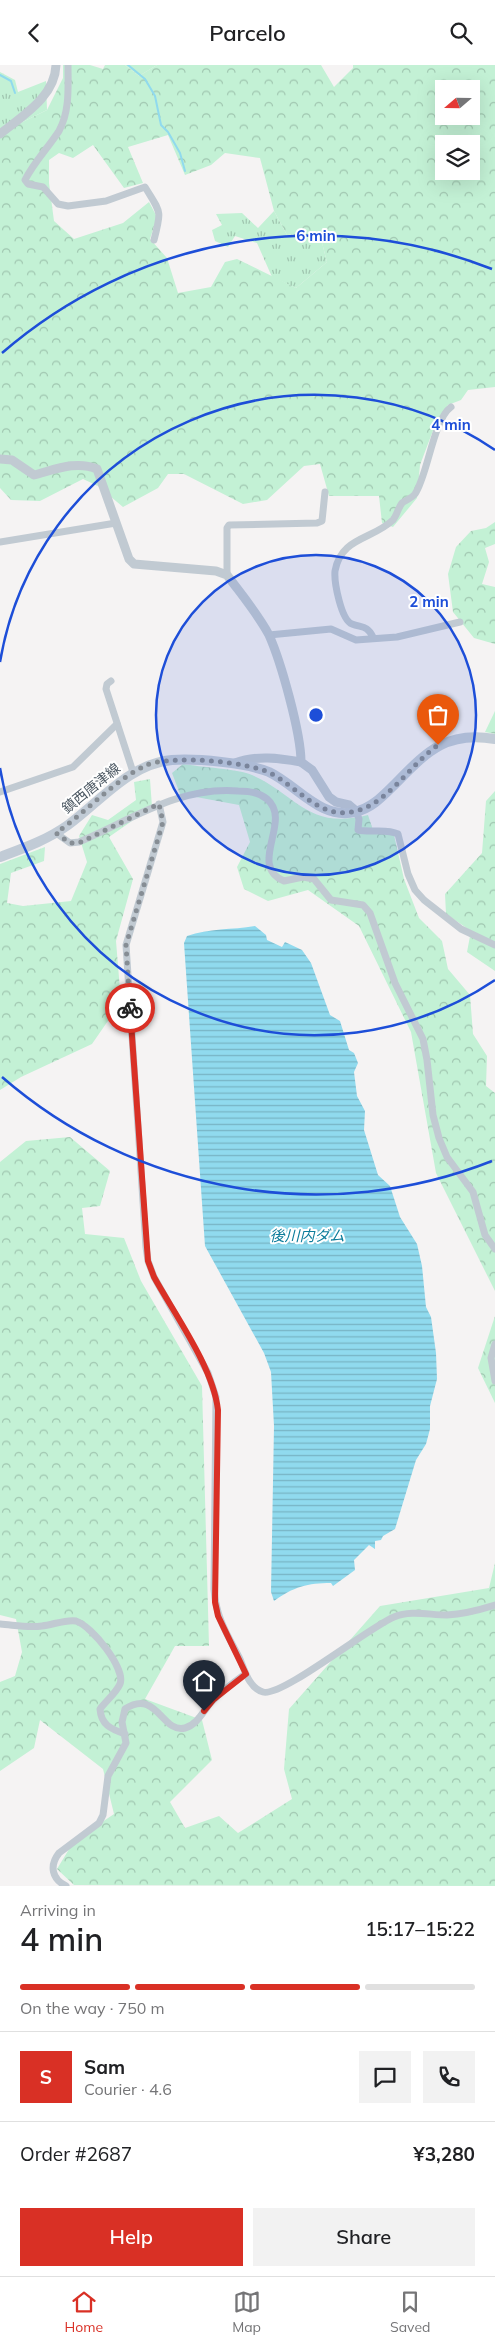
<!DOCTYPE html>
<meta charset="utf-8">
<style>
:root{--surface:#fff;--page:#f2f2f2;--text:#202124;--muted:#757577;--line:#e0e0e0;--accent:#d93025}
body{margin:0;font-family:Mulish,"Noto Sans JP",sans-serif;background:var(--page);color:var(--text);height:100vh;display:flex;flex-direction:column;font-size:19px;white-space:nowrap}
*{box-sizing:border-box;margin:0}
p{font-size:16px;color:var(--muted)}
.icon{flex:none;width:28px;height:28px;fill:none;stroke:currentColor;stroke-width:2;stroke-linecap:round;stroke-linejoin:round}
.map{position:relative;height:1821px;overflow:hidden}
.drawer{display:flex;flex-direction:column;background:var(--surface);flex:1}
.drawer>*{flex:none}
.needle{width:32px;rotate:250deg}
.controls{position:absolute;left:435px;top:15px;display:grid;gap:10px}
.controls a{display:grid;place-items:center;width:45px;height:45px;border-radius:0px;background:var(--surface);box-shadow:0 5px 20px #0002;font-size:25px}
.pin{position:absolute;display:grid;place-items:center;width:42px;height:42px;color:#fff;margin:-51px -21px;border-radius:50% 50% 50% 0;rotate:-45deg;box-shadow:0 0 5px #0007}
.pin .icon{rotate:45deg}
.courier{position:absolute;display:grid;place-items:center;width:50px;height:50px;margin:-25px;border:4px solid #d93025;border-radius:50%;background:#fff;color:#222;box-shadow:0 1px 6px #0007}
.overview em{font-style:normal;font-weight:600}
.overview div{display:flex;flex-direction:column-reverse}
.overview{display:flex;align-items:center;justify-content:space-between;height:85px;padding:0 20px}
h1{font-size:32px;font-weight:600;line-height:38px}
.bar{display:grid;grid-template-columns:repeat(4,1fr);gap:8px 5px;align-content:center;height:60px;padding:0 20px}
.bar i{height:6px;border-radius:4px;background:var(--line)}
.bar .active{background:var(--accent)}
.bar p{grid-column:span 4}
.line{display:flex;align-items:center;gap:12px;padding:0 20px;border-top:1px solid var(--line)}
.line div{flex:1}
.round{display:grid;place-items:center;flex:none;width:52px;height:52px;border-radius:0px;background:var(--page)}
.cta{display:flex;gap:10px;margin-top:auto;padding:10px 20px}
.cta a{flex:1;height:58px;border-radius:0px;background:var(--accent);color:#fff;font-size:20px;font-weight:600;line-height:58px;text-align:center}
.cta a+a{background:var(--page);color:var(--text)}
header{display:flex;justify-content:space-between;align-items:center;height:65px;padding:0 20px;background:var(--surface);font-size:22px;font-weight:600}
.tab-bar{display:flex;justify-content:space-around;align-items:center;height:70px;border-top:1px solid var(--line);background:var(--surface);font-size:14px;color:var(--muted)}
.tab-bar a{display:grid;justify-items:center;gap:2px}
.tab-bar .active{color:var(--accent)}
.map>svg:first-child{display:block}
</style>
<header><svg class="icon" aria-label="back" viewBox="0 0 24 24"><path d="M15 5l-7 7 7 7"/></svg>Parcelo<svg class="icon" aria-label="search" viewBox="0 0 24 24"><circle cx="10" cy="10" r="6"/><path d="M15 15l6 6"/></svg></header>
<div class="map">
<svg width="495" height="1821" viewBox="0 0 495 1821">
<defs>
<pattern id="grass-tufts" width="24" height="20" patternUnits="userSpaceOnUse" patternTransform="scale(1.25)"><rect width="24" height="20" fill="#c3f1d5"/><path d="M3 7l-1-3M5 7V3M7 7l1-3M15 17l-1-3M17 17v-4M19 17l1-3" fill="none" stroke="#a0c6b0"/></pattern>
<pattern id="forest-crowns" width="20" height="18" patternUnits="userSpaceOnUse" patternTransform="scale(1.25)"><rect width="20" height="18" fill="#c3f1d5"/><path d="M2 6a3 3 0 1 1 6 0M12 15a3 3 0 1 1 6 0" fill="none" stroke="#a0c6b0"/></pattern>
<pattern id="water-rules" width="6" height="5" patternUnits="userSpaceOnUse" patternTransform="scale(1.25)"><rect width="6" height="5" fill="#90daee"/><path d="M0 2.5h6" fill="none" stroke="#78b4c4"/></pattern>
</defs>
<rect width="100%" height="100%" fill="#f5f3f3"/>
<g fill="url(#grass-tufts)">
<polygon points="125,0 157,0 139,11"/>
<polygon points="0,7 15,15 18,27 46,16 47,45 0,68"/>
<polygon points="274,146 287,170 319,166 327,197 296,223 272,212 257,178 235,171 228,182 215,176 212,165 222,160 216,149 242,148 258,163"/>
</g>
<g fill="url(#forest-crowns)" fill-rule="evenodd">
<path d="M63 0H90L103 4 105 0H125L139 11 157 0H321L334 22 353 3V0H495V322L468 325 461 335 448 340 437 355 420 400 417 433 393 462 382 458 379 431H329L320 399 304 401 267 435 243 439 184 409H168L158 423 123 442 98 421 83 414 40 436 11 435 0 423V68L47 45 63 13ZM444 24H471V51H444ZM168 70 185 110 211 100 225 88 260 93 274 146 287 170 319 166 327 197 296 223 237 194 225 197 211 222 178 228 167 193 150 174 157 152 149 137 123 158 74 174 54 156 49 118V95L59 88 73 93 93 80 124 123 143 118 128 82ZM444 79H471V106H444Z"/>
<polygon points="495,457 495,479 485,483 489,497 482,519 495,522 495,579 474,573 453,547 448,509 456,482 471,466 486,463"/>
<polygon points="495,646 495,669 485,667"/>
<path d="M183 699C199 702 240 704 252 710 299 731 307 765 368 750L374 768 394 770 404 814 419 853 442 876 448 904 470 930 473 969 487 991 486 1021 495 1028V1226L436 1108 411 967 359 861 308 825 268 836 244 824 237 802 250 777 239 740 180 729 172 708Z"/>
<polygon points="150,714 152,742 109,772 133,814 116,876 121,937 92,979 21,1012 0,1025 0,799 45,782 44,796 11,808 7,838 23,841 71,836 87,797 79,771 92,750 108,755 136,735 134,717"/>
<polygon points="495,726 495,906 467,887 471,866 446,849 445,829 482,788 486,736"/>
<polygon points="70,1072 110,1106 100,1141 82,1143 85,1169 124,1173 141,1216 202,1321 209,1581 175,1581 145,1634 202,1655 212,1695 170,1737 185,1763 219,1751 238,1768 292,1734 284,1704 289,1644 380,1541 489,1523 495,1498 495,1821 74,1820 57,1804 74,1776 114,1749 103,1704 40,1655 34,1683 0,1706 0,1617 15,1611 22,1587 16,1554 0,1550 0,1097 26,1076"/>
<polygon points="495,1251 495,1338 478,1303"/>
</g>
<path fill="url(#water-rules)" d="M255 861 266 870 267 875 282 882 285 877 302 885 311 898 330 950 340 956 349 985 354 988 358 998 354 1007 357 1031 365 1046 364 1065 378 1110 390 1121 400 1152 417 1179 422 1201 426 1242 431 1252 436 1288 437 1314 430 1341V1364L426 1379 416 1395 395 1464 383 1471 381 1475 375 1476V1484L369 1480 354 1495 355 1505 333 1521 331 1518C308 1518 293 1522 274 1536L271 1527 274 1361 271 1307 264 1288 205 1181 184 878 187 871C209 863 232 865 255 861Z"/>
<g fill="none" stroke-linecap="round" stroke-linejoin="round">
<g stroke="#90daee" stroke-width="2">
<polyline points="128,0 145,14 155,31 161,60 168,67 180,88 185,106"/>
<polyline points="0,10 11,16 15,28"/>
</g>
<g stroke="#c1cad2" stroke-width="7">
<path d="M68 0C68 22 70 46 59 66 48 83 34 97 25 115L28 119 43 122 58 139 68 141 106 136 145 122C161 148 162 145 154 175"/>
<polyline points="0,477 116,458"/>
<polyline points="227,510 227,463 229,460 317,458 322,456 325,427"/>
<polyline points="269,570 331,564 356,575 397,572 460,557"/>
<path d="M373 572C367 560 362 563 352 559 341 555 334 517 335 506 341 472 372 475 393 455 397 450 398 443 402 438 406 435 412 433 415 429 428 410 433 355 451 342"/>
<polyline points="111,616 107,619 106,624 133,707"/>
<polyline points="0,727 73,702 117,659"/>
<path d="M159 739 163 757 126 880 146 1182 148 1196 154 1212 208 1308 216 1332 214 1524C216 1553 227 1569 240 1594 245 1606 249 1623 263 1627 281 1633 369 1562 394 1552 411 1545 429 1550 447 1550 464 1549 479 1545 495 1540"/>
<path d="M356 746 359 754 358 765C371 768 386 763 398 769L408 809 415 825 424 835 461 864 495 880"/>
<path d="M56 768 70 778 79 777C131 755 179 721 238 726 248 726 259 727 267 734 293 756 247 800 284 816L303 812 314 814 331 835 363 840 370 848 395 918 423 974 427 995 433 1050 439 1073 447 1092 473 1127 485 1170 495 1184"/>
<polyline points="495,1279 491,1293 495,1316"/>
<path d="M0 1559C14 1560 28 1563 42 1561 52 1560 67 1554 76 1556 92 1561 126 1604 120 1619 116 1628 106 1636 100 1644 101 1660 111 1664 125 1669"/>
<path d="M66 1821C52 1814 49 1801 59 1788L99 1758 103 1750 108 1711 126 1678 122 1657 125 1644C157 1623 162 1669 185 1663 197 1660 204 1645 212 1636 222 1626 234 1617 245 1609"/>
</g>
<g stroke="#c1cad2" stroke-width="9">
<path d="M0 69C22 51 55 32 56 0"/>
<path d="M0 394 12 395 34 410C54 405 76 395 97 404L129 494 134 499 216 506 227 510C241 529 258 549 269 570 281 597 301 668 301 697L312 705 329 732 336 737 349 740 356 746"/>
<path d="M235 698C256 690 279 693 301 697"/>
</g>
<path stroke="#c1cbd6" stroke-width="10" d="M0 792C24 783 47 775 68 760 101 736 129 699 172 695 195 693 248 698 269 707 297 720 320 755 355 747 371 743 381 733 392 722 425 689 444 665 495 674"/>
</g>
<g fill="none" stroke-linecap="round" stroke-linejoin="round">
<path stroke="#868d94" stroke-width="5" stroke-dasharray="0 9" d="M130 943 126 880 163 757 159 739 79 778H70L56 768C84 749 118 712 147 700 171 690 246 696 270 708 298 722 321 756 356 746 388 738 411 699 438 680"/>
<path stroke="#d93025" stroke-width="6" d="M130 943 148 1196 154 1212C175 1250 213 1302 218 1345L215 1537 218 1551 246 1609 213 1635 204 1646"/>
</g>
<circle cx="316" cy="650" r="160" fill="#1d4ed8" fill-opacity=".12"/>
<g fill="none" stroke="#1d4ed8" stroke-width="2.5">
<circle cx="316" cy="650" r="160"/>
<path d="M495 915A320 320 0 0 1 0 703M0 597A320 320 0 0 1 495 385"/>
<path d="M492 1096A479 479 0 0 1 2 1012M2 288A479 479 0 0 1 492 204"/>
</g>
<g text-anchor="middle" stroke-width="4" stroke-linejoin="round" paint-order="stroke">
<g font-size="14" fill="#4a5661" stroke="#fff">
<text transform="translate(91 723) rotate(-39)" y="5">鎮西唐津線</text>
</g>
<g font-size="15" font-style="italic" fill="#0c7c9b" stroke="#fff">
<text x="307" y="1176">後川内ダム</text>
</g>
</g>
<circle cx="316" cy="650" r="8" fill="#1d4ed8" stroke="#fff" stroke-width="2.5"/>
<g font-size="15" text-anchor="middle" font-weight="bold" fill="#1d4ed8" stroke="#fff" stroke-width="4" stroke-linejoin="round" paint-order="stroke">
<text x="316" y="176">6 min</text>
<text x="451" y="365">4 min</text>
<text x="429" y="542">2 min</text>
</g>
</svg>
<div class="controls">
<a><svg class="needle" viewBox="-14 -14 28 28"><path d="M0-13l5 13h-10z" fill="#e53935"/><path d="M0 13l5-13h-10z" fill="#757577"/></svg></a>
<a><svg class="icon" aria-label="layers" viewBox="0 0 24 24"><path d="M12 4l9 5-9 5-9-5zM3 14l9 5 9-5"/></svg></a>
</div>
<div class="pin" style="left:438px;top:680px;background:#ea580c"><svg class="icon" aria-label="bag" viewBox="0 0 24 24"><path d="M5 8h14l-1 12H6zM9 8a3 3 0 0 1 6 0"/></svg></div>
<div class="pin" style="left:204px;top:1646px;background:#1f2937"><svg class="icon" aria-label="home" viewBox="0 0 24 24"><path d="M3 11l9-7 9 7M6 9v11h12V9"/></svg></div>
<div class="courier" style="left:130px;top:943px"><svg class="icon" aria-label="bike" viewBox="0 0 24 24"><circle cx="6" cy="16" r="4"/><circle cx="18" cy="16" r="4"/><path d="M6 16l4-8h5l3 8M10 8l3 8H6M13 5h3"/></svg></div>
</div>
<section class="drawer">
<div class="overview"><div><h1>4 min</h1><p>Arriving in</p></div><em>15:17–15:22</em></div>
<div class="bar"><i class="active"></i><i class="active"></i><i class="active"></i><i></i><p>On the way · 750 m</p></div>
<div class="line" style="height:90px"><b class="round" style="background:var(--accent);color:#fff">S</b><div><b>Sam</b><p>Courier · 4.6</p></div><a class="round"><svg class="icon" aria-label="chat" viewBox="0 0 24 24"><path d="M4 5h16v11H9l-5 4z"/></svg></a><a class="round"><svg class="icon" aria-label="phone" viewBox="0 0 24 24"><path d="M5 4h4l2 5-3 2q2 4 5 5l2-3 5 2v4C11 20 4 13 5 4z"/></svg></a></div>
<div class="line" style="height:65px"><div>Order #2687</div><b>¥3,280</b></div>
<div class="cta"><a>Help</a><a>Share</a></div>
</section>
<nav class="tab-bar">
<a class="active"><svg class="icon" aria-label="home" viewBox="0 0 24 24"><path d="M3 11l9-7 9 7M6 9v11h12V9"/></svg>Home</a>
<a><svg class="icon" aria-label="map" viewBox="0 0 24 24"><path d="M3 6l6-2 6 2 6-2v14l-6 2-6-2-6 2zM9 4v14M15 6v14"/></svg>Map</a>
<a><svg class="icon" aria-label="saved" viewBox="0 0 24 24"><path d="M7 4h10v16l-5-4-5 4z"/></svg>Saved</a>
</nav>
